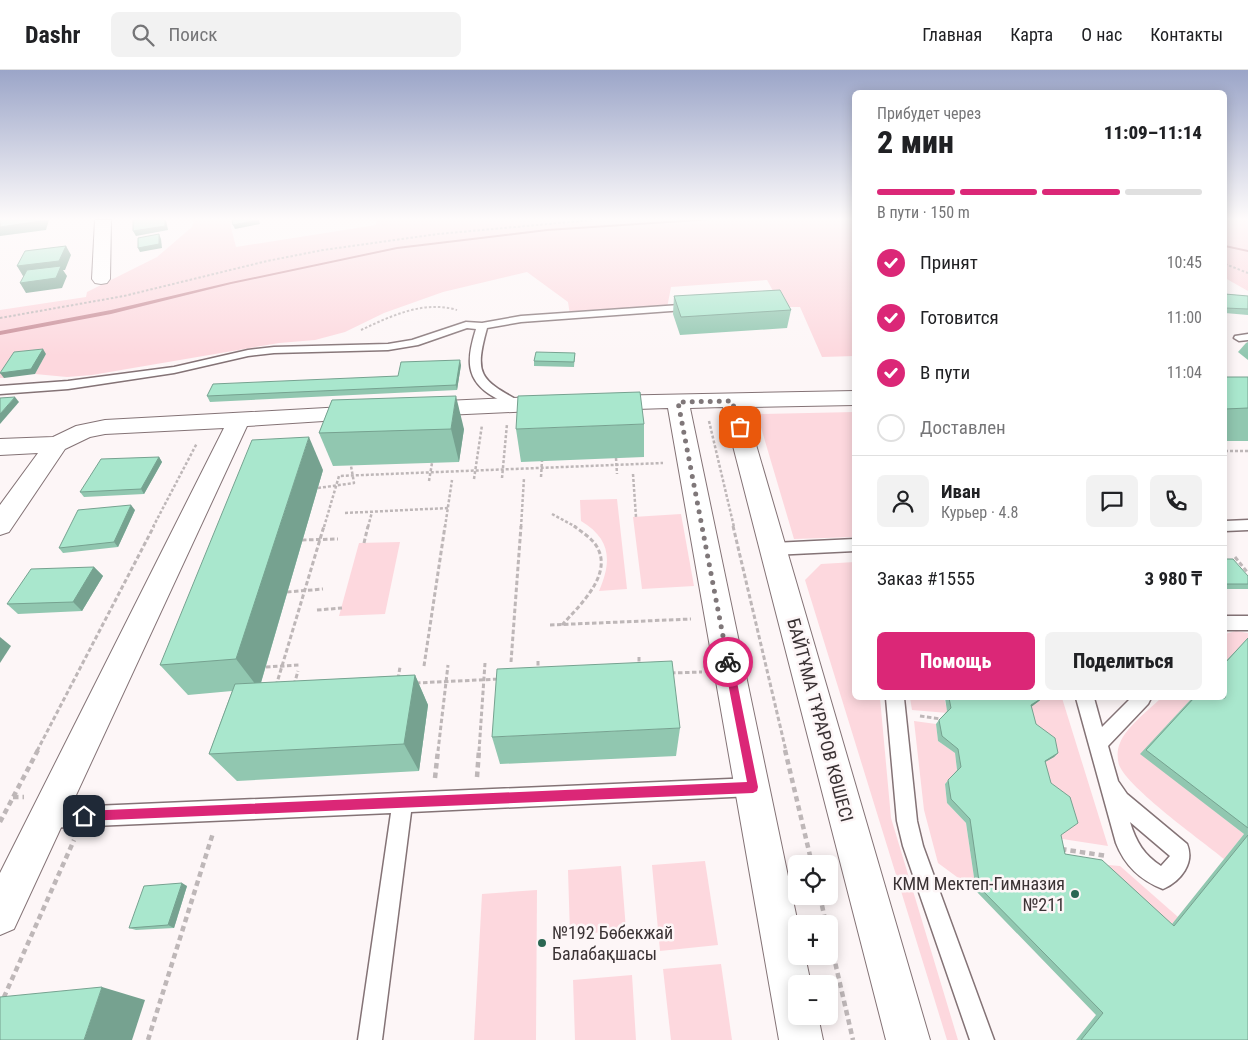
<!DOCTYPE html>
<html lang="ru">
<meta charset="utf-8">
<style>
:root{--surface:#fff;--page:#f2f2f2;--text:#202124;--muted:#757577;--line:#e0e0e0;--accent:#db2777}
body{margin:0;font-family:"Roboto Condensed",sans-serif;background:var(--page);color:var(--text);height:100vh;display:flex;flex-direction:column;font-size:19px;white-space:nowrap}
*{box-sizing:border-box;margin:0}
p{font-size:16px;color:var(--muted)}
.icon{flex:none;width:28px;height:28px;fill:none;stroke:currentColor;stroke-width:2;stroke-linecap:round;stroke-linejoin:round}
.map{position:relative;flex:1;overflow:hidden}
.panel{position:absolute;left:852px;top:20px;width:375px;height:610px;display:flex;flex-direction:column;background:var(--surface);border-radius:8px;box-shadow:0 2px 12px #0003}
.panel>*{flex:none}
.controls{position:absolute;left:788px;top:785px;display:grid;gap:10px}
.controls a{display:grid;place-items:center;width:50px;height:50px;border-radius:8px;background:var(--surface);box-shadow:0 2px 12px #0003;font-size:25px}
.pin{position:absolute;display:grid;place-items:center;width:42px;height:42px;color:#fff;margin:-21px;border-radius:10px;box-shadow:0 2px 8px #0006}
.courier{position:absolute;display:grid;place-items:center;width:50px;height:50px;margin:-25px;border:4px solid #db2777;border-radius:50%;background:#fff;color:#222;box-shadow:0 1px 6px #0007}
.summary em{font-style:normal;font-weight:800}
.summary div{display:flex;flex-direction:column-reverse}
.summary{display:flex;align-items:center;justify-content:space-between;height:85px;padding:0 25px}
h1{font-size:32px;font-weight:800;line-height:38px}
.bar{display:grid;grid-template-columns:repeat(4,1fr);gap:8px 5px;align-content:center;height:60px;padding:0 25px}
.bar i{height:6px;border-radius:4px;background:var(--line)}
.bar .selected{background:var(--accent)}
.bar p{grid-column:span 4}
.line{display:flex;align-items:center;gap:12px;padding:0 25px;border-top:1px solid var(--line)}
.line div{flex:1}
.round{display:grid;place-items:center;flex:none;width:52px;height:52px;border-radius:8px;background:var(--page)}
ol{padding:0 25px;list-style:none}
li{display:flex;align-items:center;gap:15px;height:55px}
li p{margin-inline-start:auto}
li .icon{padding:5px;border-radius:50%;background:var(--accent);color:#fff;stroke-width:4}
li:last-child{color:var(--muted)}
li i{width:28px;height:28px;border:2px solid var(--line);border-radius:50%}
.cta{display:flex;gap:10px;margin-top:auto;padding:10px 25px}
.cta a{flex:1;height:58px;border-radius:8px;background:var(--accent);color:#fff;font-size:20px;font-weight:800;line-height:58px;text-align:center}
.cta a+a{background:var(--page);color:var(--text)}
header{display:flex;align-items:center;gap:30px;box-sizing:border-box;height:70px;padding:0 25px;background:var(--surface);border-bottom:1px solid var(--line)}
header strong{font-size:24px}
nav{display:flex;gap:28px;margin-inline-start:auto;font-size:18px}
.search{width:350px;height:45px;background:var(--page);display:flex;align-items:center;gap:12px;box-sizing:border-box;padding:0 18px;border-radius:8px;color:var(--muted);font-size:19px}
.map>svg:first-child{display:block}
</style>
<header>
<strong>Dashr</strong>
<div class="search"><svg class="icon" aria-label="search" viewBox="0 0 24 24"><circle cx="10" cy="10" r="6"/><path d="M15 15l6 6"/></svg>Поиск</div>
<nav><a>Главная</a><a>Карта</a><a>О нас</a><a>Контакты</a></nav>
</header>
<div class="map">
<svg width="1248" height="970" viewBox="0 0 1248 970">
<rect width="100%" height="100%" fill="#fdf6f7"/>
<g fill="#fdd8de">
<polygon points="194,150 229,150 236,177 376,155 376,150 855,150 855,286 822,287 800,237 782,237 767,210 671,217 667,238 570,245 568,232 527,202 443,222 384,243 345,262 315,270 279,273 92,305 67,307 35,304 46,284 18,287 4,308 0,308 0,240 86,227 87,222 157,187 192,157"/>
<polygon points="1225,150 1248,150 1248,221 1225,208"/>
<polygon points="855,342 855,467 794,469 757,344"/>
<path d="M617 429 627 519 599 521C612 491 611 469 581 451L580 430Z"/>
<polygon points="681,444 694,516 642,519 633,447"/>
<polygon points="400,472 385,544 339,546 359,473"/>
<polygon points="855,492 855,628 880,628 891,748 958,970 947,970 805,510 821,494"/>
<polygon points="1236,561 1248,563 1248,574 1225,592 1225,564"/>
<polygon points="910,628 944,628 948,643 912,640"/>
<polygon points="1038,628 1062,628 1108,776 1056,768 1040,695 1054,687 1032,659 1027,640 1039,631"/>
<path d="M1161 628H1192L1141 684 1244 764 1224 789C1201 770 1129 719 1119 695 1117 688 1117 679 1120 673 1126 657 1149 640 1161 628Z"/>
<polygon points="914,651 936,654 938,671 955,683 957,701 945,714 947,733 966,753 976,821 938,793 924,740"/>
<polygon points="705,791 718,875 660,881 652,795"/>
<polygon points="1096,794 1120,796 1178,847 1168,859"/>
<polygon points="621,796 626,860 570,865 568,800"/>
<polygon points="537,820 536,970 474,970 482,824"/>
<polygon points="721,894 732,970 671,970 663,899"/>
<polygon points="632,905 636,970 575,970 573,910"/>
</g>
<g fill="none" stroke-linecap="round" stroke-linejoin="round">
<g fill="#c98e98" fill-rule="evenodd">
<polygon points="684,150 713,150 547,161 397,179 231,214 111,244 0,265 0,261 111,240 231,212 397,177 547,159"/>
<polygon points="1225,175 1248,180 1248,182 1225,177"/>
</g>
<defs>
<g id="service">
<path d="M694 234 698 235 699 237 698 239 521 252 487 258C474 305 480 309 519 331L521 334 515 338C508 336 501 331 494 327 464 310 467 288 476 259L467 258 418 275 388 280 274 283 248 286 174 303 68 319 0 324V316L68 311 174 297 248 280 274 277 388 274 412 270 466 252 482 253 521 246Z"/>
<polygon points="1248,264 1248,270 1239,271 1234,268 1235,266"/>
<polygon points="1248,450 1248,460 1225,461 1225,451"/>
<polygon points="855,469 855,481 773,485 768,483 766,479 768,475 773,473"/>
<rect x="1225" y="546" width="23" height="14"/>
<polygon points="886,628 904,628 917,751 923,776 994,970 970,970 903,776 897,751"/>
<path d="M1076 628H1094L1102 657 1131 628H1151L1148 634 1108 676 1118 711 1127 724 1187 774C1195 793 1181 811 1163 819 1140 810 1125 796 1116 773ZM1130 752 1170 786 1161 796C1144 785 1136 772 1130 752Z"/>
<polygon points="753,708 760,710 763,717 760,724 753,726 411,742 382,970 358,970 391,743 47,758 40,755 37,748 40,741 47,738"/>
</g>
<g id="minor">
<polygon points="95,150 111,150 110,209 107,213 101,214 95,213 92,209"/>
<polygon points="855,321 855,335 745,337 930,970 886,970 723,337 690,338 798,854 796,854 796,886 805,886 811,914 796,914 796,946 818,946 823,970 779,970 668,338 605,340 597,338 594,333 597,328 605,326"/>
<polygon points="555,326 563,328 566,333 563,338 555,340 423,346 415,344 412,339 415,334 423,332"/>
<polygon points="362,336 370,338 373,343 370,348 247,356 14,859 0,865 0,803 224,358 105,364 90,367 65,379 9,462 0,465 0,435 38,383 0,385 0,369 53,367 76,356 105,350"/>
</g>
</defs>
<use href="#service" stroke="#847376" stroke-width="3"/>
<use href="#minor" stroke="#847376" stroke-width="2"/>
<g stroke="#beb7b8" stroke-width="2" stroke-dasharray="2.5 2" stroke-linecap="butt">
<polyline points="1225,194 1248,203"/>
<polyline points="0,248 124,226 267,191 323,180 438,164 592,150"/>
<path d="M361 260C391 246 424 230 457 240"/>
</g>
<g stroke="#beb7b8" stroke-width="2.5" stroke-dasharray="3 2" stroke-linecap="butt">
<polyline points="709,351 734,457"/>
<polyline points="1225,381 1248,381"/>
<polyline points="616,388 617,404"/>
<polyline points="633,404 636,447"/>
<polyline points="541,407 542,391"/>
<polyline points="502,408 507,354"/>
<polyline points="474,409 482,355"/>
<polyline points="429,411 432,393"/>
<polyline points="318,418 354,413 351,396"/>
<polyline points="345,443 448,438"/>
<polyline points="552,444 576,457"/>
<polyline points="153,457 197,373"/>
<polyline points="324,457 339,406 663,393"/>
<polyline points="368,457 372,442"/>
<polyline points="445,457 452,410"/>
<polyline points="521,457 524,408"/>
</g>
<g stroke="#beb7b8" stroke-width="3" stroke-dasharray="4.5 2.5" stroke-linecap="butt">
<polyline points="733,456 786,681"/>
<polyline points="302,470 338,469"/>
<polyline points="364,473 368,456"/>
<polyline points="1235,487 1248,503"/>
<polyline points="287,522 323,519"/>
<polyline points="317,540 342,538"/>
<polyline points="550,555 691,549"/>
<path d="M562 555C578 537 610 508 599 481 595 470 583 463 574 456"/>
<polyline points="639,587 639,594"/>
<polyline points="538,591 538,599"/>
<polyline points="511,592 521,456"/>
<polyline points="424,596 445,456"/>
<polyline points="266,597 300,595"/>
<polyline points="671,603 702,602"/>
<polyline points="398,609 400,597"/>
<polyline points="416,613 500,609"/>
<polyline points="294,615 298,601"/>
<polyline points="276,616 324,456"/>
<polyline points="920,646 941,649"/>
<polyline points="37,681 154,456"/>
<polyline points="438,681 448,595"/>
<polyline points="479,681 485,593"/>
</g>
<g stroke="#beb7b8" stroke-width="4.5" stroke-dasharray="5.5 4" stroke-linecap="butt">
<polyline points="785,680 812,794"/>
<polyline points="477,707 479,680"/>
<polyline points="435,708 438,680"/>
<polyline points="13,727 24,727"/>
<polyline points="0,752 38,680"/>
<polyline points="1061,779 1107,786"/>
<polyline points="820,826 826,854"/>
<polyline points="829,866 853,970"/>
<polyline points="0,936 74,770"/>
<polyline points="148,970 213,763"/>
</g>
<use href="#service" fill="#fff" fill-rule="evenodd"/>
<use href="#minor" fill="#fff" fill-rule="evenodd"/>
</g>
<g fill="#91c7b0">
<polygon points="1225,224 1248,226 1248,245 1225,243"/>
<polygon points="674,226 791,240 787,258 680,265 673,244"/>
<polygon points="1248,272 1248,290 1238,282 1246,273"/>
<polygon points="575,283 574,297 534,296 534,291"/>
<polygon points="461,295 457,320 210,332 207,326 398,306"/>
<rect x="1225" y="307" width="23" height="64"/>
<polygon points="332,330 464,359 459,392 333,396 319,363"/>
<polygon points="644,354 644,387 521,392 516,359"/>
<polygon points="159,387 162,392 144,424 84,427 80,422"/>
<polygon points="323,400 261,613 415,605 428,635 419,701 237,711 209,684 232,621 188,625 160,595"/>
<polygon points="135,440 118,477 63,483 59,478"/>
<polygon points="1225,489 1248,506 1248,519 1225,519"/>
<polygon points="94,497 103,506 82,541 18,544 7,534"/>
<polygon points="1248,568 1248,970 1076,970 1096,945 976,821 966,753 947,733 945,714 957,700 955,683 938,671 936,654 939,650 947,641 945,628 944,628 1042,628 1039,631 1031,637 1036,654 1058,683 1054,687 1045,692 1065,784 1172,854 1244,764 1140,684 1192,628 1225,628 1225,592"/>
<polygon points="680,658 676,686 500,694 492,667"/>
<polygon points="187,816 174,858 136,860 129,858"/>
</g>
<g fill="#76a290">
<polygon points="41,150 49,150 46,160 0,166 0,157"/>
<polygon points="165,150 166,150 168,160 136,166 133,161"/>
<polygon points="257,150 259,150 260,154 235,159 233,155"/>
<polygon points="159,164 161,169 162,178 140,182 138,178"/>
<polygon points="66,176 71,185 65,200 63,200 67,206 62,218 26,223 20,213 59,201 23,206 17,196"/>
<polygon points="43,279 46,284 35,304 4,308 0,303"/>
<polygon points="460,290 461,295 457,320 456,315"/>
<polygon points="456,326 464,359 459,392 451,359"/>
<polygon points="15,327 19,332 0,354 0,344"/>
<polygon points="309,367 323,400 259,619 236,589"/>
<polygon points="159,387 162,392 144,424 141,419"/>
<polygon points="131,435 135,440 118,477 114,472"/>
<polygon points="94,497 103,506 82,541 73,532"/>
<polygon points="0,567 11,576 0,593"/>
<polygon points="415,605 428,635 419,701 404,674"/>
<polygon points="1042,628 1039,631 1027,640 1031,635"/>
<polygon points="1058,683 1054,687 1040,695 1045,691"/>
<polygon points="182,813 187,816 174,858 168,855"/>
<polygon points="102,917 145,930 132,970 84,970"/>
</g>
<g fill="#a9e7cd" stroke="#76a290">
<polygon points="0,150 41,150 40,151 0,157"/>
<polygon points="133,150 165,150 165,156 133,161"/>
<polygon points="232,150 257,150 233,155"/>
<polygon points="159,164 159,174 138,178 138,168"/>
<polygon points="66,176 59,191 17,196 25,181"/>
<polygon points="61,196 56,208 20,213 27,200"/>
<polygon points="780,220 791,240 681,247 674,226"/>
<polygon points="1225,224 1248,226 1248,239 1225,238"/>
<polygon points="43,279 31,299 0,303 14,282"/>
<polygon points="536,282 575,283 574,292 534,291"/>
<polygon points="460,290 456,315 207,326 213,314 398,306 401,292"/>
<polygon points="1225,307 1248,307 1248,338 1225,339"/>
<polygon points="640,322 644,354 516,359 518,326"/>
<polygon points="456,326 451,359 319,363 332,330"/>
<polygon points="15,327 0,344 0,328"/>
<polygon points="309,367 236,589 160,595 252,370"/>
<polygon points="159,387 141,419 80,422 101,389"/>
<polygon points="131,435 114,472 59,478 78,440"/>
<polygon points="1225,489 1233,489 1248,506 1248,514 1225,514"/>
<polygon points="94,497 73,532 7,534 31,499"/>
<polygon points="1248,568 1248,758 1146,680 1194,628 1225,628 1225,593"/>
<polygon points="672,591 680,658 492,667 497,599"/>
<polygon points="415,605 404,674 209,684 235,614"/>
<polygon points="949,628 1042,628 1031,635 1036,654 1055,668 1058,683 1045,691 1051,713 1070,727 1078,753 1061,765 1065,784 1102,790 1174,856 1248,765 1248,970 1081,970 1103,943 980,818 970,749 951,729 948,710 961,697 958,679 942,666 939,650 951,638"/>
<polygon points="182,813 168,855 129,858 144,816"/>
<polygon points="102,917 84,970 0,970 0,927"/>
</g>
<linearGradient id="sky" x2="0" y2="1"><stop stop-color="#9ba5c8"/><stop offset="0.52" stop-color="#fefbfb"/><stop offset="1" stop-color="#fefbfb" stop-opacity="0"/></linearGradient>
<rect width="1248" height="286" fill="url(#sky)"/>
<polygon fill="#db2777" points="728,588 733,592 758,717 757,721 753,723 84,751 80,750 79,746 80,742 84,741 747,712 724,592"/>
<g fill="none" stroke-linecap="round" stroke-linejoin="round">
<polyline stroke="#7f7779" stroke-width="5" stroke-dasharray="0 9" points="728,592 678,332 732,331 740,357"/>
</g>
<g fill="#2b6752" stroke="#fdf6f7" stroke-width="2">
<circle cx="1075" cy="824" r="5"/>
<circle cx="542" cy="873" r="5"/>
</g>
<g text-anchor="middle" stroke-width="5" stroke-linejoin="round" paint-order="stroke">
<g font-size="18" fill="#3b3335" stroke="#fdf6f7">
<text transform="translate(820 650) rotate(75)" y="6">БАЙТҰМА ТҰРАРОВ КӨШЕСІ</text>
</g>
<g font-size="18" fill="#3b3335" stroke="#fdf6f7" text-anchor="end">
<text x="1065" y="820">КММ Мектеп-Гимназия<tspan x="1065" dy="21">№211</tspan></text>
<text x="552" y="869" text-anchor="start">№192 Бөбекжай<tspan x="552" dy="21">Балабақшасы</tspan></text>
</g>
</g>
</svg>
<div class="controls">
<a><svg class="icon" aria-label="locate" viewBox="0 0 24 24"><circle cx="12" cy="12" r="6"/><path d="M12 2v4M12 18v4M2 12h4M18 12h4"/></svg></a>
<a>+</a>
<a>−</a>
</div>
<div class="pin" style="left:740px;top:357px;background:#ea580c"><svg class="icon" aria-label="bag" viewBox="0 0 24 24"><path d="M5 8h14l-1 12H6zM9 8a3 3 0 0 1 6 0"/></svg></div>
<div class="pin" style="left:84px;top:746px;background:#1f2937"><svg class="icon" aria-label="home" viewBox="0 0 24 24"><path d="M3 11l9-7 9 7M6 9v11h12V9"/></svg></div>
<div class="courier" style="left:728px;top:592px"><svg class="icon" aria-label="bike" viewBox="0 0 24 24"><circle cx="6" cy="16" r="4"/><circle cx="18" cy="16" r="4"/><path d="M6 16l4-8h5l3 8M10 8l3 8H6M13 5h3"/></svg></div>
<section class="panel">
<div class="summary"><div><h1>2 мин</h1><p>Прибудет через</p></div><em>11:09–11:14</em></div>
<div class="bar"><i class="selected"></i><i class="selected"></i><i class="selected"></i><i></i><p>В пути · 150 m</p></div>
<ol>
<li><svg class="icon" aria-label="check" viewBox="0 0 24 24"><path d="M5 12l5 5 9-10"/></svg>Принят<p>10:45</p></li>
<li><svg class="icon" aria-label="check" viewBox="0 0 24 24"><path d="M5 12l5 5 9-10"/></svg>Готовится<p>11:00</p></li>
<li><svg class="icon" aria-label="check" viewBox="0 0 24 24"><path d="M5 12l5 5 9-10"/></svg>В пути<p>11:04</p></li>
<li><i></i>Доставлен</li>
</ol>
<div class="line" style="height:90px"><a class="round"><svg class="icon" aria-label="person" viewBox="0 0 24 24"><circle cx="12" cy="8" r="4"/><path d="M4 21q1-7 8-7t8 7"/></svg></a><div><b>Иван</b><p>Курьер · 4.8</p></div><a class="round"><svg class="icon" aria-label="chat" viewBox="0 0 24 24"><path d="M4 5h16v11H9l-5 4z"/></svg></a><a class="round"><svg class="icon" aria-label="phone" viewBox="0 0 24 24"><path d="M5 4h4l2 5-3 2q2 4 5 5l2-3 5 2v4C11 20 4 13 5 4z"/></svg></a></div>
<div class="line" style="height:65px"><div>Заказ #1555</div><b>3 980 ₸</b></div>
<div class="cta"><a>Помощь</a><a>Поделиться</a></div>
</section>
</div>
